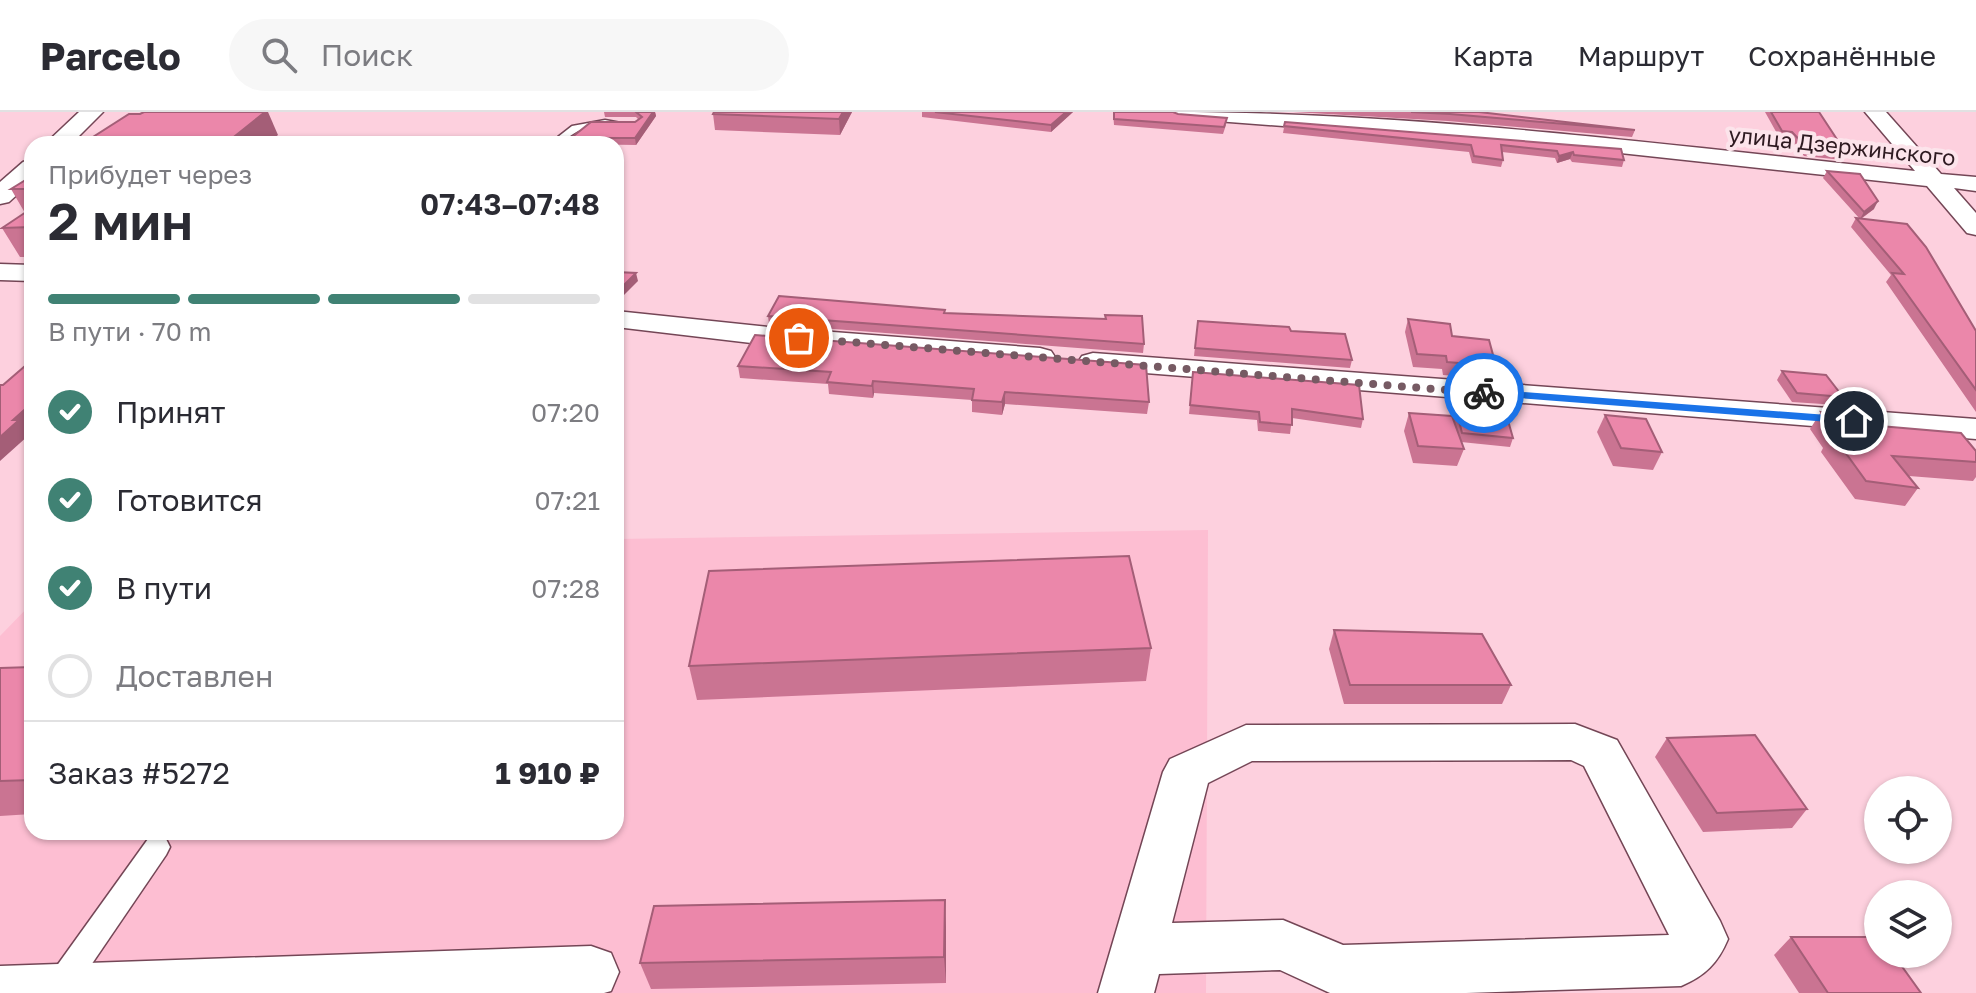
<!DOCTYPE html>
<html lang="ru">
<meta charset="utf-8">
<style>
:root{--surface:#fff;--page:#f7f7f7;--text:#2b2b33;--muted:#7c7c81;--line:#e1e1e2;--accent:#408274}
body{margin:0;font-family:"Golos Text",sans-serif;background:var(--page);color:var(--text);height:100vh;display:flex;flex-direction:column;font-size:30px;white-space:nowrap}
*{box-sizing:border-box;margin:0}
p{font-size:26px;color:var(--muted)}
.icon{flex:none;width:44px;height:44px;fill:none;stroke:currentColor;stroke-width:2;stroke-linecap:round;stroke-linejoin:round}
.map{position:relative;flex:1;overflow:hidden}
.side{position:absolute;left:24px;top:24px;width:600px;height:704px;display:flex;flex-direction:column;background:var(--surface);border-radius:24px;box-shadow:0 2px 6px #0004}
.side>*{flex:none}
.buttons{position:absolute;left:1864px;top:664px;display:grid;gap:16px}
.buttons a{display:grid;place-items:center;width:88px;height:88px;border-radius:50%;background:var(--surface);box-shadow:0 2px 6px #0004;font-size:40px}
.pin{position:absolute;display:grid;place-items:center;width:68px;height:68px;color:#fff;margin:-34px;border:4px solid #fff;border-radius:50%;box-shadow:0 2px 8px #0007}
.courier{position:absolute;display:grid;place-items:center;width:80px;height:80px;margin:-40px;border:6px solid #1a73e8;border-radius:50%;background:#fff;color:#222;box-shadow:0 2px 10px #0007}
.overview em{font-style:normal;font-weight:600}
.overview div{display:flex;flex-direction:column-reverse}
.overview{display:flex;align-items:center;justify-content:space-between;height:136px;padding:0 24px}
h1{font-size:52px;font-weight:600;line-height:60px}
.bar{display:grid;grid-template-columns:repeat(4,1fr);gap:12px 8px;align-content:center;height:96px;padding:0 24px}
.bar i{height:10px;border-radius:6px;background:var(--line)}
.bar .selected{background:var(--accent)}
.bar p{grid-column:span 4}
.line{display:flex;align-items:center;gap:20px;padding:0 24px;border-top:2px solid var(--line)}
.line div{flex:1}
ol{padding:0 24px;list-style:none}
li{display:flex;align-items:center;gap:24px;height:88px}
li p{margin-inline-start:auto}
li .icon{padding:8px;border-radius:50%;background:var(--accent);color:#fff;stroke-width:4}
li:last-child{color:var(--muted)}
li i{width:44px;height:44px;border:4px solid var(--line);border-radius:50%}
header{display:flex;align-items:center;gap:48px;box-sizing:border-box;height:112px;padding:0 40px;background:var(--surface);border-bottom:2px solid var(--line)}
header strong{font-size:38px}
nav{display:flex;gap:44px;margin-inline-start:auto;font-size:28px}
.search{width:560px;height:72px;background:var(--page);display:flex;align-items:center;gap:20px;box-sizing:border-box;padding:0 28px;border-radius:44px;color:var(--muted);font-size:30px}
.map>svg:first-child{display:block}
</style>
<header>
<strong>Parcelo</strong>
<div class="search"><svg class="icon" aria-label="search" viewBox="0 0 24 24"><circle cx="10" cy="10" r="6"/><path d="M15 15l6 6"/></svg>Поиск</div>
<nav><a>Карта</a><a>Маршрут</a><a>Сохранённые</a></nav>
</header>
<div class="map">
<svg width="1976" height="881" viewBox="0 0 1976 881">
<rect width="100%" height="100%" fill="#fdd0de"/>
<polygon fill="#fdbed2" points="1208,418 1206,881 0,881 0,524 32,491 32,720 616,720 616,427"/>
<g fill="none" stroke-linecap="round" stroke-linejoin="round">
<defs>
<g id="service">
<path d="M605 8 621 11C611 17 596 12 583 17 569 22 564 32 549 32L572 14Z"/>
<polygon points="157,724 166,727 170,735 166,743 72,881 50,881 46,872 51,862 148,727"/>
</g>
<g id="minor">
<path d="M1167 0C1417 0 1666 33 1915 59L1865 0H1886L1941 62 1976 65V79L1954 76 1976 101V123L1967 121 1927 74 1574 36 1177 6Z"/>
<polygon points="0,152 32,153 32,169 0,168"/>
<polygon points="616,199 768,215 1040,236 1051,239 1055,245 1051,251 1040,254 768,233 616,215"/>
<polygon points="1093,241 1976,307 1976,327 1082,256 1078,250 1082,244"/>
<path d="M1575 612 1617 628 1720 809 1728 827C1718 851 1705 864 1681 874L1466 881H1330L1280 858 1159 862 1154 881H1098L1163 660 1170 647 1246 613ZM1571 648 1584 654 1669 823 1343 833 1283 808 1172 811 1208 671 1252 649Z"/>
<polygon points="591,834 611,841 619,860 611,879 604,881 0,881 0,854"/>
</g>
<g id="secondary">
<polygon points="79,0 103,0 71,32 45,32"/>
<polygon points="32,47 32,69 9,90 0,92 0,70 23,50"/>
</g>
</defs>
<use href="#service" stroke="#744656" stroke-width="3"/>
<use href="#minor" stroke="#744656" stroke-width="3"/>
<use href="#secondary" stroke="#744656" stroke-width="3"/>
<use href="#service" fill="#fff" fill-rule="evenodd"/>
<use href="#minor" fill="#fff" fill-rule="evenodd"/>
<use href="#secondary" fill="#fff" fill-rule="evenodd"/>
</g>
<g fill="#ca7492">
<polygon points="604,0 655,0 656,4 636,33 572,32 571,26 635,10 639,8 636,5 605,5"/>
<polygon points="852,0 840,23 715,18 713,2"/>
<polygon points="922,0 1073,0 1051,20 922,5"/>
<polygon points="1113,0 1173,0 1178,2 1226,13 1223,22 1114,13"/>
<polygon points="1293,0 1479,0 1635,18 1632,25 1448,9"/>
<polygon points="1765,0 1819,0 1846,41 1843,48 1804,44 1789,26 1779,25"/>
<polygon points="1285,10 1621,37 1624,48 1622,55 1572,50 1570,47 1557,51 1555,46 1502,40 1503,48 1501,55 1472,51 1469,40 1283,21"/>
<polygon points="1827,59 1874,97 1861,107 1976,219 1976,300 1886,170 1891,163 1851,115 1856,106 1859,106 1823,66"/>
<polygon points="32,64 32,145 20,145 2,116 25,101 11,77"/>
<polygon points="945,198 945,201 1105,207 1105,203 1144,232 1143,241 769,212 768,204"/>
<polygon points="1408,207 1452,224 1496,254 1491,267 1443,263 1442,257 1413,255 1405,220"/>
<polygon points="1198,209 1291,219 1352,248 1350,256 1194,244"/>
<polygon points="755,223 1149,290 1147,302 1005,292 1002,303 972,300 972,288 874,281 873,286 829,282 828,272 740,266 738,254"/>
<polygon points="1782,259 1843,285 1838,293 1792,290 1777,268"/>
<polygon points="1193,260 1363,307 1361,316 1292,306 1290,322 1258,319 1257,308 1189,302"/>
<polygon points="1452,280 1513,326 1510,335 1461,330 1464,337 1457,354 1413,351 1404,319 1409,301 1455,313 1449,289"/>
<polygon points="1821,300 1976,339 1976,365 1973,369 1909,364 1918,376 1905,394 1855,387 1821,340 1823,336 1810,317"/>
<polygon points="1605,303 1662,340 1653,358 1613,354 1597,320"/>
<polygon points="1334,518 1511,573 1502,592 1344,592 1329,537"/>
<polygon points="1151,536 1146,569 697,588 689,554"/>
<polygon points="32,555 32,702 0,704 0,556"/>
<polygon points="1667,626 1807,697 1792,716 1703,720 1655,645"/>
<polygon points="945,788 946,871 651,877 640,851"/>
<polygon points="1791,825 1921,881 1799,881 1774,843"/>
</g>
<g fill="#a45e77">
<polygon points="265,0 268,0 278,23 267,32 225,32"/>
<polygon points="653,0 655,0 656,4 636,33 635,26"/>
<polygon points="843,0 852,0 840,23 839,7"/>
<polygon points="1066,0 1073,0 1051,20 1051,13"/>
<polygon points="1573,40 1570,47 1557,51 1559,44"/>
<polygon points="1878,89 1874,97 1860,107 1864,100"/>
<polygon points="636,161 638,169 616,191 616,181"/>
<polygon points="873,269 874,281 873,286 872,274"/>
<polygon points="1005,280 1005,292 1002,303 1002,290"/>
<polygon points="32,291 32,315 27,320 29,323 0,349 0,325 13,308"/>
<polygon points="945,788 946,815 946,871 944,845"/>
</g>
<g fill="#eb87aa" stroke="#a45e77" stroke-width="2">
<polygon points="144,0 265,0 225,32 82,32 129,2 140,2"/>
<polygon points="636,0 653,0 635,26 571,26 591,10 635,10 642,5"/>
<polygon points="714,0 843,0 839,7 713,2"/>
<polygon points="935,0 1066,0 1051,13"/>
<polygon points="1114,0 1173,0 1178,2 1227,6 1224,15 1114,7"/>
<polygon points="1411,0 1479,0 1635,18 1450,2"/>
<polygon points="1771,0 1819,0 1846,41 1808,37 1792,20 1782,19"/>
<polygon points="1285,10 1621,37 1624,48 1574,43 1573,40 1559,44 1557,39 1501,33 1503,48 1474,44 1471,33 1284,14"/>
<polygon points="1827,59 1860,62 1878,89 1864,100"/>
<polygon points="32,64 32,77 11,77"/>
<polygon points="32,96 32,115 2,116"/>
<polygon points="1856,106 1907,112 1926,135 1976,219 1976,278 1892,161 1904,162"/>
<polygon points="616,160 636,161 616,181"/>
<polygon points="779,184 945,198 944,201 1106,207 1105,203 1142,204 1144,232 768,204"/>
<polygon points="1408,207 1450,212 1452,224 1489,228 1496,254 1447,250 1446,244 1417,242"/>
<polygon points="1198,209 1289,215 1291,219 1345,222 1352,248 1195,236"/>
<polygon points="755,223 1146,253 1149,290 1005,280 1002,290 972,288 974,277 873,269 872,274 827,270 831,260 738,254"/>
<polygon points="26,245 32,245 32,291 13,308 19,308 0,325 0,273 3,273 25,254"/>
<polygon points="1782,259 1826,263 1843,285 1797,281"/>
<polygon points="1193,260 1359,273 1363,307 1292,297 1292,313 1260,310 1259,300 1190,293"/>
<polygon points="1452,280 1501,284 1513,326 1462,321"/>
<polygon points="1821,300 1871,304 1880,314 1961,321 1976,339 1976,350 1892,344 1918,376 1866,369 1832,322 1837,323"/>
<polygon points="1409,301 1452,304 1464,337 1418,334"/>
<polygon points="1605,303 1646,307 1662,340 1621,336"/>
<polygon points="1129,444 1151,536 689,554 709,459"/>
<polygon points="1334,518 1482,522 1511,573 1350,573"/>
<polygon points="32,555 32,668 0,669 0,556"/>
<polygon points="1755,623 1807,697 1717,701 1667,626"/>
<polygon points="945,788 944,845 640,851 654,794"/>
<polygon points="1791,825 1878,825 1878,842 1893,842 1921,881 1828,881"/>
</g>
<polygon fill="#1a73e8" points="1484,277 1854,305 1860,309 1854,312 1480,283 1479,281"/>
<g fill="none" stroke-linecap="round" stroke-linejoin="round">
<polyline stroke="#765a63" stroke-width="8" stroke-dasharray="0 14.4" points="799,226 1484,281"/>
</g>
<g text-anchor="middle" stroke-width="8" stroke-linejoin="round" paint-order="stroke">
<g font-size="22" fill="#2e1a21" stroke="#fce4eb">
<text transform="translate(1842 34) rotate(6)" y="8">улица Дзержинского</text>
</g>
</g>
</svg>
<div class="buttons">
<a><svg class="icon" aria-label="locate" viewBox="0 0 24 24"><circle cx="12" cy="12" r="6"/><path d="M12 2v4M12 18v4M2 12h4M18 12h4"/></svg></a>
<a><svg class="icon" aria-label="layers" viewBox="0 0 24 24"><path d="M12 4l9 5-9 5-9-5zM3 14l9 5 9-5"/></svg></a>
</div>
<div class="pin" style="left:799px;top:226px;background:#ea580c"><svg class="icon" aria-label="bag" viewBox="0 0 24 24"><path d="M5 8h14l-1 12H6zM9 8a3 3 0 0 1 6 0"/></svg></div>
<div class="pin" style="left:1854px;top:309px;background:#1f2937"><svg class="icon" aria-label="home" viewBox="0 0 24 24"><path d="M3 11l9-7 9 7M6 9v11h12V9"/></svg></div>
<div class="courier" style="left:1484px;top:281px"><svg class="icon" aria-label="bike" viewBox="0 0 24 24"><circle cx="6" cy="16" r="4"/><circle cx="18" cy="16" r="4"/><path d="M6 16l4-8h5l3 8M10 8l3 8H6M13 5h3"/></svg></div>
<section class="side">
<div class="overview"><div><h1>2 мин</h1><p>Прибудет через</p></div><em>07:43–07:48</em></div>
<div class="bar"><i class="selected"></i><i class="selected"></i><i class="selected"></i><i></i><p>В пути · 70 m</p></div>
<ol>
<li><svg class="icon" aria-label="check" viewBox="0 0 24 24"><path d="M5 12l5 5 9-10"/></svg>Принят<p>07:20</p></li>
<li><svg class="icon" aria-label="check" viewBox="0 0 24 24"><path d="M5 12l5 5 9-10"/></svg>Готовится<p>07:21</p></li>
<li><svg class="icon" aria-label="check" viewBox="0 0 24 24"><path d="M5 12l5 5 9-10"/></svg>В пути<p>07:28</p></li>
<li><i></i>Доставлен</li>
</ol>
<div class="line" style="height:104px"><div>Заказ #5272</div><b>1 910 ₽</b></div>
</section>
</div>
